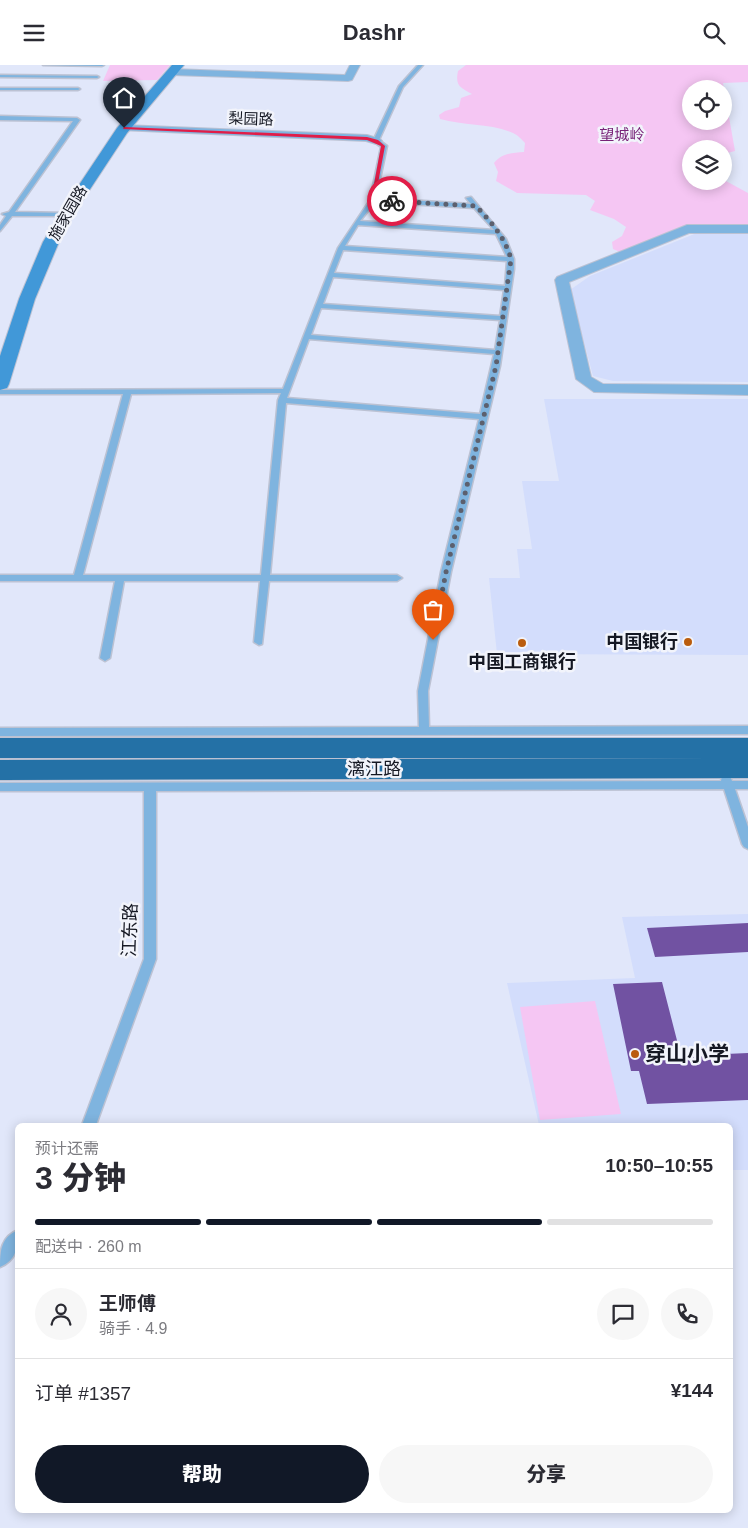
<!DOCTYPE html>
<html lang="zh">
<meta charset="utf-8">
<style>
:root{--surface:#fff;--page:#f7f7f7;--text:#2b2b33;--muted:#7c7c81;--line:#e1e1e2;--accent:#111827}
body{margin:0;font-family:Arial,"Noto Sans SC",sans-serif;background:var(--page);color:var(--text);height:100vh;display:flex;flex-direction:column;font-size:19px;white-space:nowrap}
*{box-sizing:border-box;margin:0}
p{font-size:16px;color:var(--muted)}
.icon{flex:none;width:28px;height:28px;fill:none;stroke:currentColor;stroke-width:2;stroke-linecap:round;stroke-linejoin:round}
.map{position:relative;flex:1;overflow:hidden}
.sheet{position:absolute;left:15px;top:1058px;width:718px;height:390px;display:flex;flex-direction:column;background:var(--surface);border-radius:8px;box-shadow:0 2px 12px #0003}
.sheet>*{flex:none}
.fabs{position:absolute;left:682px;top:15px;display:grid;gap:10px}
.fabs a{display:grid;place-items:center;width:50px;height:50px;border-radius:50%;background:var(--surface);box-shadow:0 2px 12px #0003;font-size:25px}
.pin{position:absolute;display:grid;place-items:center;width:42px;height:42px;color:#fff;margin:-51px -21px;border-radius:50% 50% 50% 0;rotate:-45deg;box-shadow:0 0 5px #0007}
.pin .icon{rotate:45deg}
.courier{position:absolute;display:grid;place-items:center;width:50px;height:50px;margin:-25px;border:4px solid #e11d48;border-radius:50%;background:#fff;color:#222;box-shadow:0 1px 6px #0007}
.summary em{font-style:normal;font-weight:800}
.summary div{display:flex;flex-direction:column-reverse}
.summary{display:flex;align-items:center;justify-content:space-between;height:85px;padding:0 20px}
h1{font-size:32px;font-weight:800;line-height:38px}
.bar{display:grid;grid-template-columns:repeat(4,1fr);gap:8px 5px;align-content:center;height:60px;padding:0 20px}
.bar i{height:6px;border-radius:4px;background:var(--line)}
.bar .on{background:var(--accent)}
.bar p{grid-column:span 4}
.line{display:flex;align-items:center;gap:12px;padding:0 20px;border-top:1px solid var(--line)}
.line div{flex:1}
.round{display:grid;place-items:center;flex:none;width:52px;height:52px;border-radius:26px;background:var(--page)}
.action{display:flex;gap:10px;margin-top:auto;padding:10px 20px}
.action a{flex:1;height:58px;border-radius:30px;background:var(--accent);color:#fff;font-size:20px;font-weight:800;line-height:58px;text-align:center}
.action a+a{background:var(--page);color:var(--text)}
header{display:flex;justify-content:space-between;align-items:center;height:65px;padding:0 20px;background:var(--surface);font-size:22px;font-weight:800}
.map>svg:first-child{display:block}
</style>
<header><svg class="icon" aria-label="menu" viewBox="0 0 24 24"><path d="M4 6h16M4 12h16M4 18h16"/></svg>Dashr<svg class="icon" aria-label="search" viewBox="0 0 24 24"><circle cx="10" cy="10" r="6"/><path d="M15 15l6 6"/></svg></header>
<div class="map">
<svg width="748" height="1463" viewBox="0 0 748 1463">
<rect width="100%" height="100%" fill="#e1e7fa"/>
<g fill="#d3ddfc">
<polygon points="697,168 748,169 748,317 613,316 593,311 570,225 590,211"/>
<polygon points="544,334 748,334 748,590 497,589 489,513 520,513 517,484 532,484 522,416 559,416"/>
<polygon points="748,849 748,1105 730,1105 730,1060 539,1060 507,918 635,913 622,852"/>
</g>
<g fill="#f5c6f3" fill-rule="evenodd">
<polygon points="110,0 170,0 157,15 103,16"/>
<path d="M466 0H748V17L723 18 735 86 724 89V84H691V116H724V115L748 128V161H682L620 187 613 184 612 177 622 171 626 162 614 154 590 145 595 136 586 130 517 128 496 116 498 107 494 98C502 88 512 88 524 87L525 78C522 75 518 70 513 68 490 58 464 61 440 54L439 50 445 46 459 42 461 33 472 29C460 22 455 21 458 6ZM691 24H724V56H691Z"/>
<polygon points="595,936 621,1049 540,1055 520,942"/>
</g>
<g fill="#7152a2">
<polygon points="748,858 748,887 655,892 647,863"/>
<polygon points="662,917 681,991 748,988 748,1035 647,1039 639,1006 631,1006 613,919"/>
</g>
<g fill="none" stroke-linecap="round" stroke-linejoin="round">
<defs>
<g id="lane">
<polygon points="43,0 104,0 102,1"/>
<path d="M418 0H423L403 22 379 75 387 81 376 133 471 139 466 133 471 132 506 174 514 194V204L500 301 451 507 428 626 429 662 748 661V669L0 671V663L419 662 418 626 441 507 479 354 286 338 270 510H397L402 513 397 516H269L262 579 259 580 254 577 260 516H124L110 593 105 596 100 593 115 516H0V510H74L123 329H0V325L283 324 338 183 370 135 381 82 373 76 399 21ZM375 137 474 143 494 165 360 156ZM358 160 496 169 507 192 345 181ZM343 185 507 196 505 221 334 208ZM333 212 504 225 500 251 323 239ZM321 243 500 255 495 285 311 270ZM309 274 494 289 480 349 287 333ZM281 328 278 335 261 510H83L131 329Z"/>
<polygon points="0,10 97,11 99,12 97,13 0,12"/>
<polygon points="0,23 78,23 80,24 78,25 0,25"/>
<polygon points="0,51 77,53 80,55 15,147 66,148 68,149 68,151 12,151 0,166 0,160 6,151 2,149 9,147 73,56 0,55"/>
<polygon points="726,710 730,711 732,716 748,716 748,724 735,724 748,762 748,784 744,782 742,779 724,724 156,726 156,894 96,1060 82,1060 144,894 144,726 0,726 0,718 721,716 722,711"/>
<path d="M18 1165C18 1181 17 1195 0 1202 0 1186 1 1172 18 1165Z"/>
</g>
<g id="street">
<polygon points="350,0 360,0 352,15 348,16 172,10 167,7 172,4 345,10"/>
<polygon points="124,60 367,70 380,74 382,76 376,79 366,76 120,65 118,63 120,61"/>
<polygon points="687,160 748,160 748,168 689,168 569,217 591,312 603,319 748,320 748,330 594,327 576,314 555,215 557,212"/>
</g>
<polygon id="secondary" points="172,0 184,0 127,68 73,150 59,177 35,234 9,319 7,323 0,325 0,291 19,234 43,177 59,150 117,63"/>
<polygon id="highway" points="0,673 748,673 748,713 0,715 0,695 716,693 0,693"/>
</defs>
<use href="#lane" stroke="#bcc2d3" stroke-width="3"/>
<use href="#street" stroke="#bcc2d3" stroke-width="2"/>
<use href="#secondary" stroke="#bcc2d3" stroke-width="2"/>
<use href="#highway" stroke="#bcc2d3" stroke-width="2"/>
<use href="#lane" fill="#7fb4df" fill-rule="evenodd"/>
<use href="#street" fill="#7fb4df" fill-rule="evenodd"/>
<use href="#secondary" fill="#4198d8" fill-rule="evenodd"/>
<use href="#highway" fill="#2471a6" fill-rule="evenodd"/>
</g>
<polygon fill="#e11d48" points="124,62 367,72 378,75 385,81 375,134 395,136 371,135 381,81 367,75 123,64"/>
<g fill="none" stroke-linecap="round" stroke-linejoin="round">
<path stroke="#5c606e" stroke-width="5" stroke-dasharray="0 9" d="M392 136 476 141C491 157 505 172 511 194L496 301 446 507 433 575"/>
</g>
<g fill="#ba5c0e" stroke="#f2f4fb" stroke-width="2">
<circle cx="688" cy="577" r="5"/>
<circle cx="522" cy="578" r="5"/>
<circle cx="635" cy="989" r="5"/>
</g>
<g text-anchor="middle" stroke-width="5" stroke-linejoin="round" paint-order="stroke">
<g font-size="15" fill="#151823" stroke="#f2f4fb">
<text transform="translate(251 54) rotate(2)" y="5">梨园路</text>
<text transform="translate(68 148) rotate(-60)" y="5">施家园路</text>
</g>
<g font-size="15" fill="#782378" stroke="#f2f4fb">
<text x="622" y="75">望城岭</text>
</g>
<g font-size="18" font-weight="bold" fill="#151823" stroke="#f2f4fb" text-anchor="end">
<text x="678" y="583">中国银行</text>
<text x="522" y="603" text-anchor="middle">中国工商银行</text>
</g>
<g font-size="18" fill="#151823" stroke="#f2f4fb">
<text x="374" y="710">漓江路</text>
<text transform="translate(130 865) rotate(-88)" y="6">江东路</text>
</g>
<g font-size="21" font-weight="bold" fill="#151823" stroke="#f2f4fb" text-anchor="start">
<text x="645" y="996">穿山小学</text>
</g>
</g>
</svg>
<div class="fabs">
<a><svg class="icon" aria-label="locate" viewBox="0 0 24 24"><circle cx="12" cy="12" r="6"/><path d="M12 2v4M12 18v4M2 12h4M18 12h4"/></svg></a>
<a><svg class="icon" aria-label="layers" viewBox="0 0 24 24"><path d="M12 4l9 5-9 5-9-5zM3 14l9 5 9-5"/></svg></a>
</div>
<div class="pin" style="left:433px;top:575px;background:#ea580c"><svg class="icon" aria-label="bag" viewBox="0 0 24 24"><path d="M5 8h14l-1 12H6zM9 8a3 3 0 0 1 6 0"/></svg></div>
<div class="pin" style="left:124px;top:63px;background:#1f2937"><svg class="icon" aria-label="home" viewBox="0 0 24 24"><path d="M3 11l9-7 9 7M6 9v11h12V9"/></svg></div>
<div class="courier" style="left:392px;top:136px"><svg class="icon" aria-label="bike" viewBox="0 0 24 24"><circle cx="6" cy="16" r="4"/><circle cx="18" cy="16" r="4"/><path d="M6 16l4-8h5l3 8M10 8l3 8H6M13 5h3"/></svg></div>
<section class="sheet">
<div class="summary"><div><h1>3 分钟</h1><p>预计还需</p></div><em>10:50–10:55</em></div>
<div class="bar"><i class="on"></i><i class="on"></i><i class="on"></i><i></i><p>配送中 · 260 m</p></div>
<div class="line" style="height:90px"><a class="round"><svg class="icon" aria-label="person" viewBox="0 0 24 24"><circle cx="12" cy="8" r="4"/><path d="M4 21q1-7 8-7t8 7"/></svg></a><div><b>王师傅</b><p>骑手 · 4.9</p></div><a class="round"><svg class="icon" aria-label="chat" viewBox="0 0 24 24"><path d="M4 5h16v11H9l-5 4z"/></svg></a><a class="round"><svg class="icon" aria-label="phone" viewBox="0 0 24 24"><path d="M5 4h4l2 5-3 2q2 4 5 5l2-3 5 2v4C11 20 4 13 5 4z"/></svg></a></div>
<div class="line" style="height:65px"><div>订单 #1357</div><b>¥144</b></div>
<div class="action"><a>帮助</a><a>分享</a></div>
</section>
</div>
